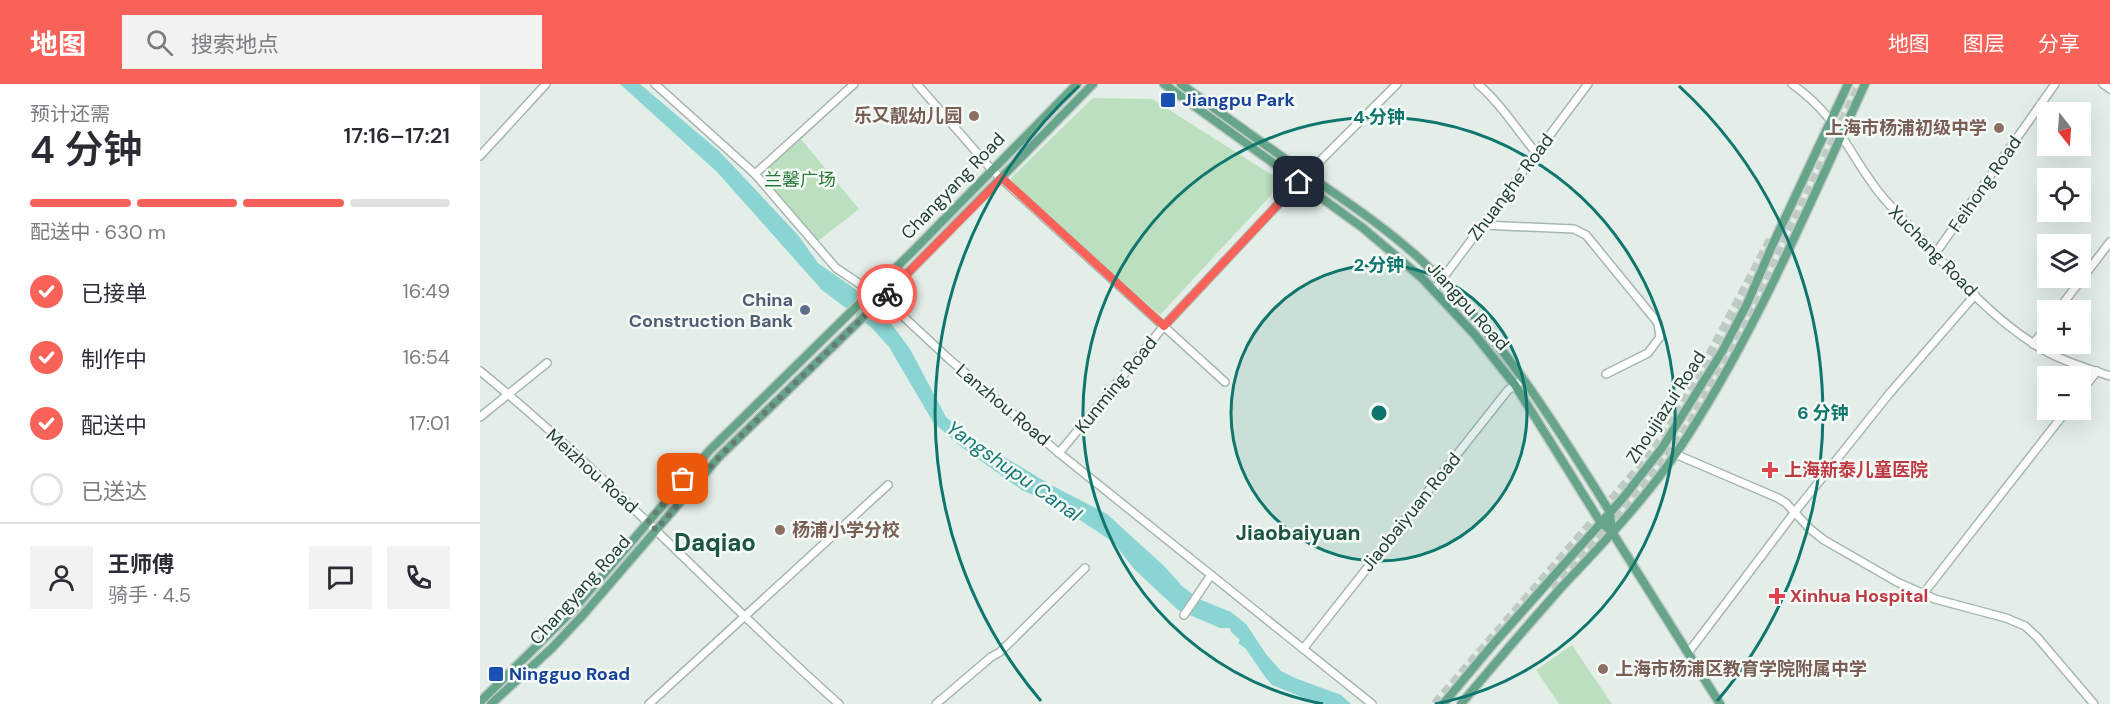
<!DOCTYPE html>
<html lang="zh">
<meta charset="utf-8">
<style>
:root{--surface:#fff;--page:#f2f2f3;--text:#2b2b33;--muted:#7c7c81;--line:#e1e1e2;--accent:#f86259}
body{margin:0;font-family:"DM Sans","Noto Sans SC",sans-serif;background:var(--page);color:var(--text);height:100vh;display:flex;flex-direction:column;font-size:22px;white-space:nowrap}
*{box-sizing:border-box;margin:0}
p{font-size:20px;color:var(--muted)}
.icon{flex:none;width:33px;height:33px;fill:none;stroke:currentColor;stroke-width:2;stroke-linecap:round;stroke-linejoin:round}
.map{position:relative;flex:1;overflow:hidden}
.details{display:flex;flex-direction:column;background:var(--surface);width:480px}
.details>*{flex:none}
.needle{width:39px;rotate:163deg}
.buttons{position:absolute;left:1557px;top:18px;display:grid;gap:12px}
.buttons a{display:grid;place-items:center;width:54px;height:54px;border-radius:0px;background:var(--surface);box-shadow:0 6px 24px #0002;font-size:30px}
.pin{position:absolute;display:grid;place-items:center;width:51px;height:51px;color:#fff;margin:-26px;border-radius:12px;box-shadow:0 3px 9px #0006}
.courier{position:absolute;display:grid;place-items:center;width:60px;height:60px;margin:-30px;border:4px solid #f86259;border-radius:50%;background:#fff;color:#222;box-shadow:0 2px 8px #0007}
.summary em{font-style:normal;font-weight:600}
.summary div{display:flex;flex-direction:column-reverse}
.summary{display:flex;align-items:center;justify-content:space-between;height:102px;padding:0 30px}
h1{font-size:39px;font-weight:600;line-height:45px}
.bar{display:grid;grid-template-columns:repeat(4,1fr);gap:9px 6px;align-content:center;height:72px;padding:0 30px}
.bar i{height:8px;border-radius:4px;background:var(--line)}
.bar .active{background:var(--accent)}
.bar p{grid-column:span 4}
.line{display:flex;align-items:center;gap:15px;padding:0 30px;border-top:2px solid var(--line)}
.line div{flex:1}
.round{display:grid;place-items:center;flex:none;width:63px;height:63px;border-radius:0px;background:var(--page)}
ol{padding:0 30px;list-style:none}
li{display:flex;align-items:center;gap:18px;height:66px}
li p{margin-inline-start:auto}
li .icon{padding:6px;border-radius:50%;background:var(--accent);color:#fff;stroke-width:4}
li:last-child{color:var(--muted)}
li i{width:33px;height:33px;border:3px solid var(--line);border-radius:50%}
header{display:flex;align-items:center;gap:36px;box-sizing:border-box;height:84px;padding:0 30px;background:var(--accent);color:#fff}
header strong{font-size:28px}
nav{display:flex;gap:33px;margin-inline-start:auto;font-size:21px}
.search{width:420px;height:54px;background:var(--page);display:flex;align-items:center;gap:15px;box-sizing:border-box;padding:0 21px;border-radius:0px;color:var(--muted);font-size:22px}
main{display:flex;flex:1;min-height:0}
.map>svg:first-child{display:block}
</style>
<header>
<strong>地图</strong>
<div class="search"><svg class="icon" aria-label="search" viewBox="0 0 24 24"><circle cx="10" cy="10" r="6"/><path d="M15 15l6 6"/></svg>搜索地点</div>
<nav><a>地图</a><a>图层</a><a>分享</a></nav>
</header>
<main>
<section class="details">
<div class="summary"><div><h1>4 分钟</h1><p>预计还需</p></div><em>17:16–17:21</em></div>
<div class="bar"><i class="active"></i><i class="active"></i><i class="active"></i><i></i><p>配送中 · 630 m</p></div>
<ol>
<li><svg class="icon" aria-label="check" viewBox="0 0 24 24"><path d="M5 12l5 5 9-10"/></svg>已接单<p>16:49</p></li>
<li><svg class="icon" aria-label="check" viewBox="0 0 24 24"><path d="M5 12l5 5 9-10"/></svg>制作中<p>16:54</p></li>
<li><svg class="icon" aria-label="check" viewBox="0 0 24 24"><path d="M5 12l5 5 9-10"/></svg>配送中<p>17:01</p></li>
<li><i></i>已送达</li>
</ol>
<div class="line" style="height:108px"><a class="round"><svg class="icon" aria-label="person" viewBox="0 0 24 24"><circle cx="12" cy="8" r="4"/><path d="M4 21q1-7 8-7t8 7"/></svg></a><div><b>王师傅</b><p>骑手 · 4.5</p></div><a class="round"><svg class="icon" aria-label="chat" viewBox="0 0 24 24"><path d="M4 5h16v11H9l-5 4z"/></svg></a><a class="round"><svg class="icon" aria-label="phone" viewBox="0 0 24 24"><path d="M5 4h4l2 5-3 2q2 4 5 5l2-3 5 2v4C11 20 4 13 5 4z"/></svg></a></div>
</section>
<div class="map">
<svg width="1630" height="620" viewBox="0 0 1630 620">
<rect width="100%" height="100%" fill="#e4eee8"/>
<g fill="#bce0bf">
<polygon points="613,14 672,15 795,93 792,110 680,231 535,103 531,94"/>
<polygon points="321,55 379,125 338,157 285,96 287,85"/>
<polygon points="1092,561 1132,620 1079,620 1056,586"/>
</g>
<polygon fill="#8ad5d3" points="140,0 160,0 239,67 318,151 338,179 375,205 404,230 430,265 466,333 487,350 521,371 571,401 627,430 684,482 702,502 719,515 751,528 766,540 786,570 801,587 815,594 861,611 871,620 839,620 792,601 785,593 766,565 758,559 760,556 751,548 750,544 740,544 698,526 655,486 633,458 582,424 542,406 480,362 453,338 409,263 391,243 342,206 237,88"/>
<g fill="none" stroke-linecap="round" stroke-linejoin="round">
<g stroke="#bdcbc4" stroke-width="9" stroke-dasharray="9 4.5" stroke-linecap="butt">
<polyline points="1074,506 1186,374 1210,340 1269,233 1380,0"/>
<polyline points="955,620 1172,369 1199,329 1292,153"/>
</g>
<defs>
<g id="minor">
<polyline points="175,0 275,90 356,184 411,221 469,275 579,369 892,620"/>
<polyline points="437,0 512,86 745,298"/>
<path d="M998 0C1021 20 1037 46 1057 70"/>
<path d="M1312 0C1355 31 1363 58 1392 99 1404 117 1420 131 1434 147 1471 187 1508 231 1554 260 1578 276 1603 283 1630 292"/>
<polyline points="1623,0 1630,5"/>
<polyline points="0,72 66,0"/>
<polyline points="275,90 374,0"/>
<polyline points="1003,141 1094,145 1106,151 1178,239 1180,253 1168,269 1126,290"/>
<polyline points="1455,170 1575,0"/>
<polyline points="954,206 1108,0"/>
<polyline points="1578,226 1630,158"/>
<polyline points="1553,260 1568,241"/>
<path d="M0 287C127 390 237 512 359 620"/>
<polyline points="1600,309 1617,287"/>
<polyline points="0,333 67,279"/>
<polyline points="579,369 684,242 819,98 917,0"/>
<polyline points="1195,370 1298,414 1306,419 1330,445 1344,456 1417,498 1455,515 1526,534 1545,542 1557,553 1614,620"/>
<polyline points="1443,510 1587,326"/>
<polyline points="704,531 731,491"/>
<polyline points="823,565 1028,306 1044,295"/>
<polyline points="1208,569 1314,429 1409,310 1495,211"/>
<polyline points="169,620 408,401"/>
<polyline points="456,620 511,573 520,568 605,484"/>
</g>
<g id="major">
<polyline points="684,0 883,144 942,194 996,252 1035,301 1121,439 1132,448 1240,620"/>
<path d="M701 0C746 33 792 66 838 98 873 122 908 146 940 175 1018 248 1074 338 1130 428L1132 448"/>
<polyline points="0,618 94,525 229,367 433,167 597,0"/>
<polyline points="11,620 72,564 103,531 239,373 402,215 613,0"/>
<polyline points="963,620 1015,558 1143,414 1182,364 1243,266 1267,220 1292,162 1368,0"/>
<path d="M981 620C1013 582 1046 543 1079 506 1120 462 1163 418 1197 368 1274 253 1327 125 1385 0"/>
</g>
</defs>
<use href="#minor" stroke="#a6b7ae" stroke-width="10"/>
<use href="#major" stroke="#c1cac6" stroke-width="11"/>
<use href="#minor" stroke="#fff" stroke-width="7"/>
<use href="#major" stroke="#67a58a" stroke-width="8"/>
</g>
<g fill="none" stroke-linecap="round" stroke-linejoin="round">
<polyline stroke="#667e72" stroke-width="6" stroke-dasharray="0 10.8" points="203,395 168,438 176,446 239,373 407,210"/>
<polyline stroke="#f86259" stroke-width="8" points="407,210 522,94 684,242 819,98"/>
</g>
<circle cx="899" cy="329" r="148" fill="#0f766e" fill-opacity=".12"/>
<g fill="none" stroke="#0f766e" stroke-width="3">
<circle cx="899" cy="329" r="148"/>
<path d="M843 620A296 296 0 1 1 955 620"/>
<path d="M561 617A444 444 0 0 1 599 2M1199 2A444 444 0 0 1 1237 617"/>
</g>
<g fill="#1a4fb4" stroke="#f5faf7" stroke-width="2">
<rect x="680" y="8" width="16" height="16" rx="3"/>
<rect x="8" y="582" width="16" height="16" rx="3"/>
</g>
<g fill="#8d6e63" stroke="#f5faf7" stroke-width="2">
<circle cx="494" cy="32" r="6"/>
<circle cx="1519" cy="44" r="6"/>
<circle cx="300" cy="446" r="6"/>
<circle cx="1123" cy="585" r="6"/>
</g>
<circle fill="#5c6f8a" stroke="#f5faf7" stroke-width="2" cx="325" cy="226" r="6"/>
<g fill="#e0444e" stroke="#f5faf7" stroke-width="2">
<path d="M1287 377h6v6h6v6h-6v6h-6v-6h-6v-6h6z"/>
<path d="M1294 503h6v6h6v6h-6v6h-6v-6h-6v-6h6z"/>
</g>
<g text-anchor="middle" stroke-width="5" stroke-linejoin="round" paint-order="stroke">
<g font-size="18" font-weight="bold" fill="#164399" stroke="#f5faf7" text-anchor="start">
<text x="702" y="22">Jiangpu Park</text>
<text x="29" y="596">Ningguo Road</text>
</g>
<g font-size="18" font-weight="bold" fill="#785e54" stroke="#f5faf7" text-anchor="end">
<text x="482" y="38">乐又靓幼儿园</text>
<text x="1507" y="50">上海市杨浦初级中学</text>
<text x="312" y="452" text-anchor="start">杨浦小学分校</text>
<text x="1135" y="591" text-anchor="start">上海市杨浦区教育学院附属中学</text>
</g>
<g font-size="18" fill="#2a7a3a" stroke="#f5faf7">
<text x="320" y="102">兰馨广场</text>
</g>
<g font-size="18" fill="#224133" stroke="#f5faf7">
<text transform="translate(1505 100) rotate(-55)" y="6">Feihong Road</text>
<text transform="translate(473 102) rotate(-46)" y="6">Changyang Road</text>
<text transform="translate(1031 103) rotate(-53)" y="6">Zhuanghe Road</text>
<text transform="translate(1453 167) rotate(46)" y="6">Xuchang Road</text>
<text transform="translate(988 222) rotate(48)" y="6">Jiangpu Road</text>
<text transform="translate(636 301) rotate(-51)" y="6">Kunming Road</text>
<text transform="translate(523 321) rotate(40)" y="6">Lanzhou Road</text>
<text transform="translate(1186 323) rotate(-57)" y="6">Zhoujiazui Road</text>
<text transform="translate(112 387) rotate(42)" y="6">Meizhou Road</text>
<text transform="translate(931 428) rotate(-51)" y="6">Jiaobaiyuan Road</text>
<text transform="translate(100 506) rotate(-48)" y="6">Changyang Road</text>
</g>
<g font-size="18" font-weight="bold" fill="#4e5e75" stroke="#f5faf7" text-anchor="end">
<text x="313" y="222">China<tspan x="313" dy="21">Construction Bank</tspan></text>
</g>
<g font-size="18" font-weight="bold" fill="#be3a42" stroke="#f5faf7" text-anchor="start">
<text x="1304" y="392">上海新泰儿童医院</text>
<text x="1310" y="518">Xinhua Hospital</text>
</g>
<g font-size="20" font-style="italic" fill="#197a79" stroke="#f5faf7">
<text transform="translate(534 387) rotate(35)" y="7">Yangshupu Canal</text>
</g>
<g font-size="21" font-weight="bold" fill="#1d543c" stroke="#f5faf7">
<text x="818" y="456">Jiaobaiyuan</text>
</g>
<g font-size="24" font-weight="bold" fill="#1d543c" stroke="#f5faf7">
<text x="235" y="467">Daqiao</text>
</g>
</g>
<circle cx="899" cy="329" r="9" fill="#0f766e" stroke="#f5faf7" stroke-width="3"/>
<g font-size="18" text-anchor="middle" font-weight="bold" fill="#0f766e" stroke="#f5faf7" stroke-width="5" stroke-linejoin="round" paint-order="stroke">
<text x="899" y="39">4 分钟</text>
<text x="899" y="187">2 分钟</text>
<text x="1343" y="335">6 分钟</text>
</g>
</svg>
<div class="buttons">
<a><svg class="needle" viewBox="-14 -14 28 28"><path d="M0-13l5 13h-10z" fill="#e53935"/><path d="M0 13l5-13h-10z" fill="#7c7c81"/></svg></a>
<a><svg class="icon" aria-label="locate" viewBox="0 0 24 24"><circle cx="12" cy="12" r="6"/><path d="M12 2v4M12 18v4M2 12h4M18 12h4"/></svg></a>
<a><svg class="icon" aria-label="layers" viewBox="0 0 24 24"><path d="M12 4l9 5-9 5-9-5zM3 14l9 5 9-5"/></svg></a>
<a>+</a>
<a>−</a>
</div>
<div class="pin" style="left:203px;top:395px;background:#ea580c"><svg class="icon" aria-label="bag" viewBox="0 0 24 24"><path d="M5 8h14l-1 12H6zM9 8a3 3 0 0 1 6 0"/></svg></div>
<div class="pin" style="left:819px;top:98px;background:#1f2937"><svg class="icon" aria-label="home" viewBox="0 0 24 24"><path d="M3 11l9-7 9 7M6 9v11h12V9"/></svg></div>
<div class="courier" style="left:407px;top:210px"><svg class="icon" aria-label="bike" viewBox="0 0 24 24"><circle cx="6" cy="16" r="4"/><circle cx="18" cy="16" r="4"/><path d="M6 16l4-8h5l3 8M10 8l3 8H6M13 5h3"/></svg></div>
</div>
</main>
